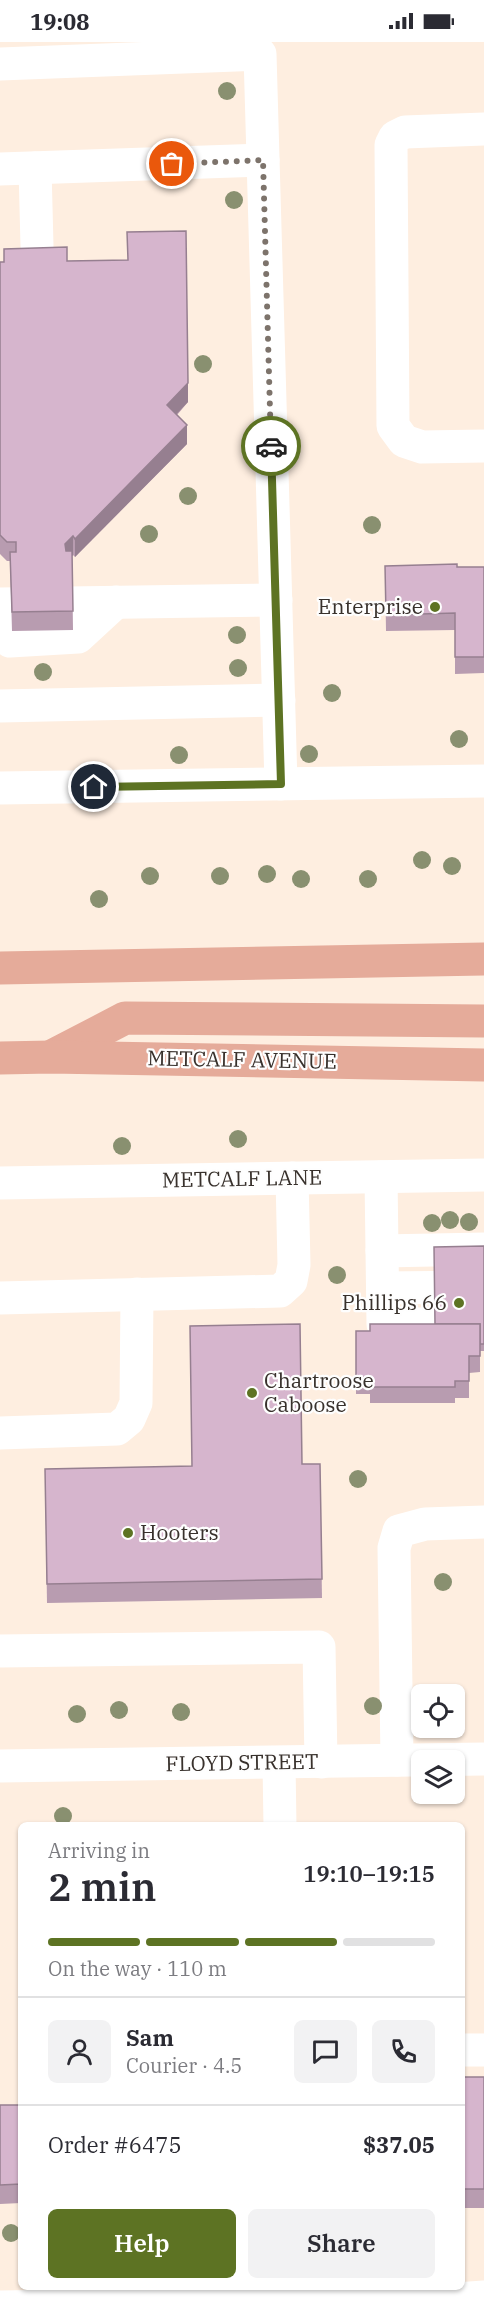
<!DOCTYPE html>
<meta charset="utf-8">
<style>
:root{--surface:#fff;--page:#f2f2f3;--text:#2b2b33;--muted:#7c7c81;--line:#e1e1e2;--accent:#5d7323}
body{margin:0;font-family:"IBM Plex Serif",serif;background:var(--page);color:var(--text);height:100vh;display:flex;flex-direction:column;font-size:22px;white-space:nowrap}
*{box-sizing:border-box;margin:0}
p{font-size:20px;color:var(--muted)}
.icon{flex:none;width:33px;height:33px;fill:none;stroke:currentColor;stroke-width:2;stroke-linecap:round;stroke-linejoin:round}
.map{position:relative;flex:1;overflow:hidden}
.details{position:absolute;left:18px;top:1780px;width:447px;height:468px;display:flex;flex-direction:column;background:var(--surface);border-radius:9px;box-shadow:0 2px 4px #0004}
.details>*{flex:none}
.tools{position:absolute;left:411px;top:1642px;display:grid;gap:12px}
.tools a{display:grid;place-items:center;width:54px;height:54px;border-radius:9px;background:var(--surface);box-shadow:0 2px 4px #0004;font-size:30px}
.pin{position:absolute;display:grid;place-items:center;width:51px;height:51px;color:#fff;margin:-26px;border:3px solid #fff;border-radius:50%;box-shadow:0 2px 6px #0007}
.courier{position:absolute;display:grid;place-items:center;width:60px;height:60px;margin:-30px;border:4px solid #5d7323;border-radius:50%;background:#fff;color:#222;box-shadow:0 2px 8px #0007}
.summary em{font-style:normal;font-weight:600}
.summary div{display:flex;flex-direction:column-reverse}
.summary{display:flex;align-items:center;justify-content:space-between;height:102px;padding:0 30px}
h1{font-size:39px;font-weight:600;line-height:45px}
.bar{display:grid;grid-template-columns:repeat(4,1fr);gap:9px 6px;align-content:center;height:72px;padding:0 30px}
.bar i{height:8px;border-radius:4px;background:var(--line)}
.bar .active{background:var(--accent)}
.bar p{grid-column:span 4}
.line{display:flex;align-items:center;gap:15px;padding:0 30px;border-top:2px solid var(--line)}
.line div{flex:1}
.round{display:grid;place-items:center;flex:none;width:63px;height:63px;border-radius:9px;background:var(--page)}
.cta{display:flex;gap:12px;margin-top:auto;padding:12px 30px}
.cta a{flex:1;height:69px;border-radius:9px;background:var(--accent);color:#fff;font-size:24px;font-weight:600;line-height:69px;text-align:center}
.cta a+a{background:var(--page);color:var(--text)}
.status{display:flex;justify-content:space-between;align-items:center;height:42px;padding:0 30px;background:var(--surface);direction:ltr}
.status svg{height:16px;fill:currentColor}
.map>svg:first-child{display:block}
</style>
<div class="status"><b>19:08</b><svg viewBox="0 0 49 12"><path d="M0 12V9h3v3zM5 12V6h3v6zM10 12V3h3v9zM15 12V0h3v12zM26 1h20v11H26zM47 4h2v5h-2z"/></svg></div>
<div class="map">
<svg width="484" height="2267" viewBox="0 0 484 2267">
<rect width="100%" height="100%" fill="#feeee0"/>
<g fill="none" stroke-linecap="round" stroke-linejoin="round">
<g stroke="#fff" stroke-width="33">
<polyline points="0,22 260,12 281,742"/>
<polyline points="484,87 405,90 395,95 391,103 393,384 404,399 422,405 484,404"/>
<polyline points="35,126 37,204"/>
<polyline points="0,127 263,118"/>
<polyline points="0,562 276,558"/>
<polyline points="0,589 10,599 78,595 116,560"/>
<polyline points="0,664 279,658"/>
<polyline points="0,746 484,739"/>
<polyline points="381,1135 383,1282 484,1282"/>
<polyline points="0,1141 484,1133"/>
<polyline points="382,1209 484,1207"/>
<polyline points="383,1246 484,1245"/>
<polyline points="0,1256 280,1249 291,1239 294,1223 292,1136"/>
<polyline points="0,1391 117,1387 129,1377 136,1361 137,1252"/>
<polyline points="0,1609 319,1605 321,1720"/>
<polyline points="397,1718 394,1506 399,1489 425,1482 484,1480"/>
<polyline points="279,1721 280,1784"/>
<polyline points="0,1724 484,1717"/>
<polyline points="462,2008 484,2008"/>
<polyline points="0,2265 442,2258 484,2255"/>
</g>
<g stroke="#e5ab9a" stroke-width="33">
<polyline points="0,926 484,917"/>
<polyline points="52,1014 125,976 484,979"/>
<polyline points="0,1016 51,1015 484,1023"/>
</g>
</g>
<g fill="#899070">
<circle cx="227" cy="49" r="9"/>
<circle cx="234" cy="158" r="9"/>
<circle cx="203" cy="322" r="9"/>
<circle cx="188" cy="454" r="9"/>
<circle cx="372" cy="483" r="9"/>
<circle cx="149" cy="492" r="9"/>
<circle cx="237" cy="593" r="9"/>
<circle cx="238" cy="626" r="9"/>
<circle cx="43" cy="630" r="9"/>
<circle cx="332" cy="651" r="9"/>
<circle cx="459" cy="697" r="9"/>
<circle cx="309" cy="712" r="9"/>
<circle cx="179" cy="713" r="9"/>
<circle cx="422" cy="818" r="9"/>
<circle cx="452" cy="824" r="9"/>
<circle cx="267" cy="832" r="9"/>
<circle cx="150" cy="834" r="9"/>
<circle cx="220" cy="834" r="9"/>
<circle cx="301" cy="837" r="9"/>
<circle cx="368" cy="837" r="9"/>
<circle cx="99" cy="857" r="9"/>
<circle cx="238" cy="1097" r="9"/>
<circle cx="122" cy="1104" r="9"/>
<circle cx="450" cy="1178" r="9"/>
<circle cx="469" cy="1180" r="9"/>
<circle cx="432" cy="1181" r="9"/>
<circle cx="337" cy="1233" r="9"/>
<circle cx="358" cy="1437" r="9"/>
<circle cx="443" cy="1540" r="9"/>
<circle cx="373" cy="1664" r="9"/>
<circle cx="119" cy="1668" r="9"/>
<circle cx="181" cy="1670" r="9"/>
<circle cx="77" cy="1672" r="9"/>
<circle cx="63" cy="1774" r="9"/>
<circle cx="11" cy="2191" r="9"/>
</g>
<g fill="#b89cb0">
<polygon points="67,219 188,360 177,373 187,402 75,515 73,513 72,514 73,588 12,589 10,519 7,519 0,512 0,220"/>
<polygon points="385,524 457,525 484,525 484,631 455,632 455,588 386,589"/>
<polygon points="484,1204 484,1309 480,1309 480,1330 469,1331 469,1356 455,1356 455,1361 370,1361 370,1352 356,1352 356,1289 370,1289 435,1282"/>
<polygon points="320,1422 322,1556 47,1561 45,1427"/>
<rect x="462" y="2035" width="22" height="131"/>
<polygon points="0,2063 21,2063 21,2161 0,2162"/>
</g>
<g fill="#967f90">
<polygon points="188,341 188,360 167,382 167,363"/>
<polygon points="187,383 187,402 75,515 75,497"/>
<polygon points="73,494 73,513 65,521 65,502"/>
</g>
<g fill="#d6b5cd" stroke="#967f90" stroke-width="1.5">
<polygon points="186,189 188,341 167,363 187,383 75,497 73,494 65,502 66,509 72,509 73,569 12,570 10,510 16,510 16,500 7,500 0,493 0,220 4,220 4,207 67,205 67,219 128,218 127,190"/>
<polygon points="457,522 457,525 484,525 484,615 455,615 455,571 386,573 385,524"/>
<polygon points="484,1204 484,1302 480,1302 480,1282 435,1282 434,1205"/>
<polygon points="300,1282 302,1422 320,1422 322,1537 47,1542 45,1427 192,1424 190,1284"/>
<polygon points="370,1282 480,1282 480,1314 469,1314 469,1339 455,1339 455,1345 370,1345 370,1335 356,1335 356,1289 370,1289"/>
<rect x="462" y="2035" width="22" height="112"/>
<polygon points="0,2063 21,2063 21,2142 0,2143"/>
</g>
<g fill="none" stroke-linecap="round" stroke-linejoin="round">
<polyline stroke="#7d736b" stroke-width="6" stroke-dasharray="0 10.8" points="172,122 263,118 271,404"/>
<polyline stroke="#5d7323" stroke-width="8" points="94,745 281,742 271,404"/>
</g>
<g fill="#5d7323" stroke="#fefefe" stroke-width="2">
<circle cx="435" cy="565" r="6"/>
<circle cx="459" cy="1261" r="6"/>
<circle cx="252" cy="1351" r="6"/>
<circle cx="128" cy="1491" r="6"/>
</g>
<g text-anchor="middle" stroke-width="4.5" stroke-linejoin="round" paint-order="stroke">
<g font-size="21" fill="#38312c" stroke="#fefefe" text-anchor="end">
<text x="423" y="572">Enterprise</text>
<text x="447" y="1268">Phillips 66</text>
<text x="264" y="1346" text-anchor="start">Chartroose<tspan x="264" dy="24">Caboose</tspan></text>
<text x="140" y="1498" text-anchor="start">Hooters</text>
</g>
<g font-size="21" fill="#38312c" stroke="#fefefe">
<text transform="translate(242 1018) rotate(1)" y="7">METCALF AVENUE</text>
<text transform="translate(242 1137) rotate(-1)" y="7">METCALF LANE</text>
<text transform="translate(242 1721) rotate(-1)" y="7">FLOYD STREET</text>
</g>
</g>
</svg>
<div class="tools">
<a><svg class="icon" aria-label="locate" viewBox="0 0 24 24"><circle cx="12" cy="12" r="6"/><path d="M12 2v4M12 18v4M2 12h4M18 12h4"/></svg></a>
<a><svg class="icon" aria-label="layers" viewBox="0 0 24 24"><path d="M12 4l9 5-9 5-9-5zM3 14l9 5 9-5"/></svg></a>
</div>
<div class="pin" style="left:172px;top:122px;background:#ea580c"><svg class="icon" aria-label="bag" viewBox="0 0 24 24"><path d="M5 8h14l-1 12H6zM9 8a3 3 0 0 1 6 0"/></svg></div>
<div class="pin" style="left:94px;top:745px;background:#1f2937"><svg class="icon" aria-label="home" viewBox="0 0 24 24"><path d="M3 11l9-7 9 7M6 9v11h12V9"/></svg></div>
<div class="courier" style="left:271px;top:404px"><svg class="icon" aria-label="car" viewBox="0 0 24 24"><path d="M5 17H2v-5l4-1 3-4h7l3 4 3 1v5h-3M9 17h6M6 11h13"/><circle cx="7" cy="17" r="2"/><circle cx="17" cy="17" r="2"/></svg></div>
<section class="details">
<div class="summary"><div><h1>2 min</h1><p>Arriving in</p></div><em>19:10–19:15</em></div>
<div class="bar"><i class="active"></i><i class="active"></i><i class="active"></i><i></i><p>On the way · 110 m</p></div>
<div class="line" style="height:108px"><a class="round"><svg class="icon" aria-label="person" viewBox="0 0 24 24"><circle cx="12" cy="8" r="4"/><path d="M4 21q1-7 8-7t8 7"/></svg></a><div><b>Sam</b><p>Courier · 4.5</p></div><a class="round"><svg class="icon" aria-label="chat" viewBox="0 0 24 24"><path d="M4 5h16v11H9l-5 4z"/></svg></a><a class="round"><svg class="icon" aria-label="phone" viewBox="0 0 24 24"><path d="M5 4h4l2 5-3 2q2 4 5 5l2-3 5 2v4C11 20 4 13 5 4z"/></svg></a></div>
<div class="line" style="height:78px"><div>Order #6475</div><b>$37.05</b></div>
<div class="cta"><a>Help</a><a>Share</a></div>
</section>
</div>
